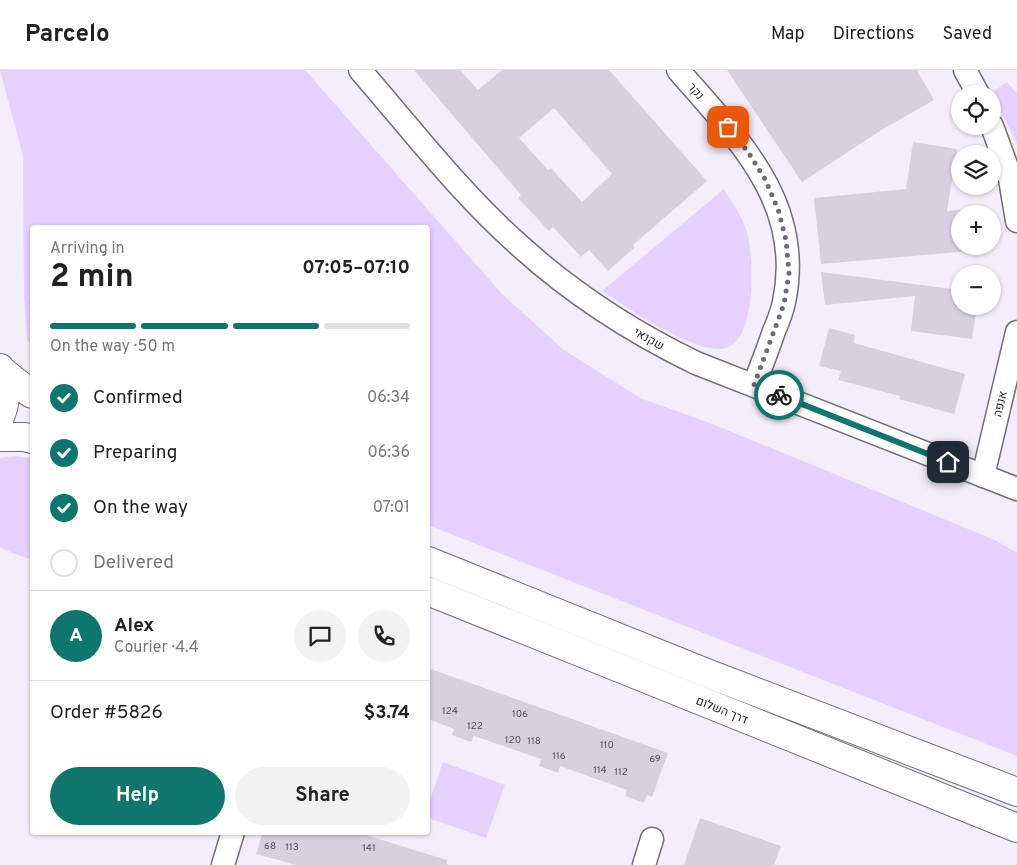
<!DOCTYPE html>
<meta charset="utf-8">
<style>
:root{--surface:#fff;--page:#f2f2f2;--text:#222;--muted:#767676;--line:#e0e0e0;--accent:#0f766e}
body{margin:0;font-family:Overpass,Heebo,sans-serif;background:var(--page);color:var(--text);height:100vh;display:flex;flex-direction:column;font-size:19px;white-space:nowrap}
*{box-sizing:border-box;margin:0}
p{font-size:16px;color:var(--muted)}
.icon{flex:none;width:28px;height:28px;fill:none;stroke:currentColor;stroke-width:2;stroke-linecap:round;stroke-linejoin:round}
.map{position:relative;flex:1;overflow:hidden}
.drawer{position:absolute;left:30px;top:155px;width:400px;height:610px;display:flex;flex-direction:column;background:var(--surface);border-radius:5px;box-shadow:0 1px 4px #0004}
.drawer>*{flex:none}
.tools{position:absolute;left:951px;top:15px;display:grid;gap:10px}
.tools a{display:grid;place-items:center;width:50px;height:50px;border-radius:50%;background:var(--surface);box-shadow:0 1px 4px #0004;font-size:25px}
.pin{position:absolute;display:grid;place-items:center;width:42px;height:42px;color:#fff;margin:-21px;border-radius:10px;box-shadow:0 2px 8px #0006}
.courier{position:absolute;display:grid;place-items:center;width:50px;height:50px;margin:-25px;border:4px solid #0f766e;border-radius:50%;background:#fff;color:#222;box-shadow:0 1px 6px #0007}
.head em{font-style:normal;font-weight:700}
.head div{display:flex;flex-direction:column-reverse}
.head{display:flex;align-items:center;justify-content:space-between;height:85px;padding:0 20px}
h1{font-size:32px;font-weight:700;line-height:38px}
.bar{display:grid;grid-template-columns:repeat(4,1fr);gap:8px 5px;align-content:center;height:60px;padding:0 20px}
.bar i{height:6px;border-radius:4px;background:var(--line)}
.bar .active{background:var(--accent)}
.bar p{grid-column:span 4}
.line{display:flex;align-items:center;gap:12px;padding:0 20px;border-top:1px solid var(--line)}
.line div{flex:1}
.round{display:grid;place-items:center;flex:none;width:52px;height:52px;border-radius:26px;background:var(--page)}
ol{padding:0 20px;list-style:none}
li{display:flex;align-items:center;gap:15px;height:55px}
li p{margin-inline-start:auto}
li .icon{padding:5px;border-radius:50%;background:var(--accent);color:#fff;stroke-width:4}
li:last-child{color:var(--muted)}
li i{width:28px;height:28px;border:2px solid var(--line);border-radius:50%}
.cta{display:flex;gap:10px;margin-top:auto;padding:10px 20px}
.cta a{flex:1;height:58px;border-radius:30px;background:var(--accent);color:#fff;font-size:20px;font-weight:700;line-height:58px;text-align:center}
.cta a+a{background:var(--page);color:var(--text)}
header{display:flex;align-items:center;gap:30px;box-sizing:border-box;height:70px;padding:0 25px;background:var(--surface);border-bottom:1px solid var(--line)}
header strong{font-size:24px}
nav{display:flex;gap:28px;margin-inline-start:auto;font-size:18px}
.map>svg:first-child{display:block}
</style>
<header>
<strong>Parcelo</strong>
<nav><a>Map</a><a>Directions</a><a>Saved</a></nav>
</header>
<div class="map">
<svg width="1017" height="795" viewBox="0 0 1017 795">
<rect width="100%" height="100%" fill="#f4eefc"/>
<g fill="#e6d0fe">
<polygon points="0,0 305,0 502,224 564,280 640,328 710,353 995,470 1017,483 1017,686 428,455 428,158 32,158 32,277 27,269 24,226 23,86"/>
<polygon points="1007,12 1017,24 1017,73 991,23"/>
<path d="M724 119C733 133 742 146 747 162 754 187 758 276 721 279 691 281 627 238 602 221Z"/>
<polygon points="13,386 32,388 32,490 0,478 0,388"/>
<polygon points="443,692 505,715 486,768 428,748 428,736"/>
</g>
<g fill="#d7d1df" fill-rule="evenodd">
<path d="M414 0H460L478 20 502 0H609L707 111 633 175 635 177 608 201 589 180 581 187 553 157 549 161 518 128 521 125ZM554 38 612 104 582 132 551 98 548 100 519 68Z"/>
<polygon points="727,0 917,0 934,30 883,59 802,112"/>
<polygon points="913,72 957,79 947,141 977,138 978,144 960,144 960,176 981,176 981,180 821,194 814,128 906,119"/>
<polygon points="821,202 960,220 960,236 977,236 972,269 911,261 915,226 825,235"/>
<polygon points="829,258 855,265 854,273 965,304 954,344 899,329 900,326 838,310 841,301 819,296"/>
<polygon points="428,598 668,683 652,727 647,725 644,733 625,726 627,720 560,696 558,703 539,696 541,689 474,666 471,672 452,665 454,659 428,649"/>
<polygon points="700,748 781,776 774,795 684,795"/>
<polygon points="263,762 356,762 447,790 447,795 296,795 256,784"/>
</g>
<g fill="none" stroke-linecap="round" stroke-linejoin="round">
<defs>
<g id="street">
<path d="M360 0C412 60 461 124 520 176 573 224 632 262 696 293L1017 419"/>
<path d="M678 0C737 68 805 133 784 232 782 242 778 252 774 261 768 279 761 297 754 315"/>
<polyline points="965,0 978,24"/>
<polyline points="992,56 1009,103 1017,151"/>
<polyline points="983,406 1017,262"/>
<polyline points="223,795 233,762"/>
<polyline points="644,795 652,769"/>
</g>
<g id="secondary">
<path d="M0 298C7 314 7 330 0 347"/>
<polyline points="1,300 21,316 32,324"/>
<polyline points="0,367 25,367 32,369"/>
<polyline points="428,491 709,604 1017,722"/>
<polyline points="428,521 1017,758"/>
</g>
</defs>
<use href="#street" stroke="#726d79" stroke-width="25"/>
<use href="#secondary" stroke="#726d79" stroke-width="30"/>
<use href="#street" stroke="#fff" stroke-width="22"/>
<use href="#secondary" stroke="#fff" stroke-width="28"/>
</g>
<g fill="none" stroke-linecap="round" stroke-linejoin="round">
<polyline stroke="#6f6b74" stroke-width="5" stroke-dasharray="0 9" points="728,57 748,82 765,109 778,139 786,170 789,203 784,234 754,315 779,325"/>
<polyline stroke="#0f766e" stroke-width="6" points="779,325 948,392"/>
</g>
<g text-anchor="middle" stroke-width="4" stroke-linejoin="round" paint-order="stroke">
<g font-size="10" fill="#534f57">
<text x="450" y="644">124</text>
<text x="520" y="647">106</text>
<text x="475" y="659">122</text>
<text x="513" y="673">120</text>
<text x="534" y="674">118</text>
<text x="607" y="678">110</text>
<text x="559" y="689">116</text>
<text x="655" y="692">69</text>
<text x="600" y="703">114</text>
<text x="621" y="705">112</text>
<text x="270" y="779">68</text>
<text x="292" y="780">113</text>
<text x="369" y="781">141</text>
</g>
<g font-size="12" fill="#27242a" stroke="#fff">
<text transform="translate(696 21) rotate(49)" y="4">נקר</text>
<text transform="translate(649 269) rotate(29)" y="4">שקנאי</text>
<text transform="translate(1000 334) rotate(-77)" y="4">אנפה</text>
<text transform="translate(722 640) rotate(22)" y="4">דרך השלום</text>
</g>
</g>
</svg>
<div class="tools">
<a><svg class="icon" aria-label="locate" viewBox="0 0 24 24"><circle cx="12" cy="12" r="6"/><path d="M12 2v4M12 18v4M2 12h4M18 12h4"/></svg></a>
<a><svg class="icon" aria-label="layers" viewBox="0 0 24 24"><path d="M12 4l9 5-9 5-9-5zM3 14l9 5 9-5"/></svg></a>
<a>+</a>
<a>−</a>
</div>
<div class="pin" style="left:728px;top:57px;background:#ea580c"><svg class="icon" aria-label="bag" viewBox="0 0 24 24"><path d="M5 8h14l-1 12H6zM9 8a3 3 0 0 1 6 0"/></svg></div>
<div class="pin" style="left:948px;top:392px;background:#1f2937"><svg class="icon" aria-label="home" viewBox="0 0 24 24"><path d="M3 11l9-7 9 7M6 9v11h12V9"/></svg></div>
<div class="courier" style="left:779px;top:325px"><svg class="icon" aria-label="bike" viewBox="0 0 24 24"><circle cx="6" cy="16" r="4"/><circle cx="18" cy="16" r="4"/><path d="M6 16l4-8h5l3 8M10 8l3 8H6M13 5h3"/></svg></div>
<section class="drawer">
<div class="head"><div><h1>2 min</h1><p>Arriving in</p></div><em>07:05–07:10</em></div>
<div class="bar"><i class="active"></i><i class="active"></i><i class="active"></i><i></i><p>On the way · 50 m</p></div>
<ol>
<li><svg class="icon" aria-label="check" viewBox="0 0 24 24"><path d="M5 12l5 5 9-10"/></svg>Confirmed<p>06:34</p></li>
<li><svg class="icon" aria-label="check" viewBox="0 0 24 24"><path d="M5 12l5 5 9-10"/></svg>Preparing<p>06:36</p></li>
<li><svg class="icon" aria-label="check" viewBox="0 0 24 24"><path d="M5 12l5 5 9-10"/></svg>On the way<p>07:01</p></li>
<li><i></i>Delivered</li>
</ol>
<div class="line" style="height:90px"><b class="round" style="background:var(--accent);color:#fff">A</b><div><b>Alex</b><p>Courier · 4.4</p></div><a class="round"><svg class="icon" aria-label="chat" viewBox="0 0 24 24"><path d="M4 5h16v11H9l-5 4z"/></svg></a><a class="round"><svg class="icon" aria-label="phone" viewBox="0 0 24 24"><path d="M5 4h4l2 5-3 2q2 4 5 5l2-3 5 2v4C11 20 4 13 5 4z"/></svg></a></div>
<div class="line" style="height:65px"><div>Order #5826</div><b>$3.74</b></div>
<div class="cta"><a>Help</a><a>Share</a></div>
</section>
</div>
